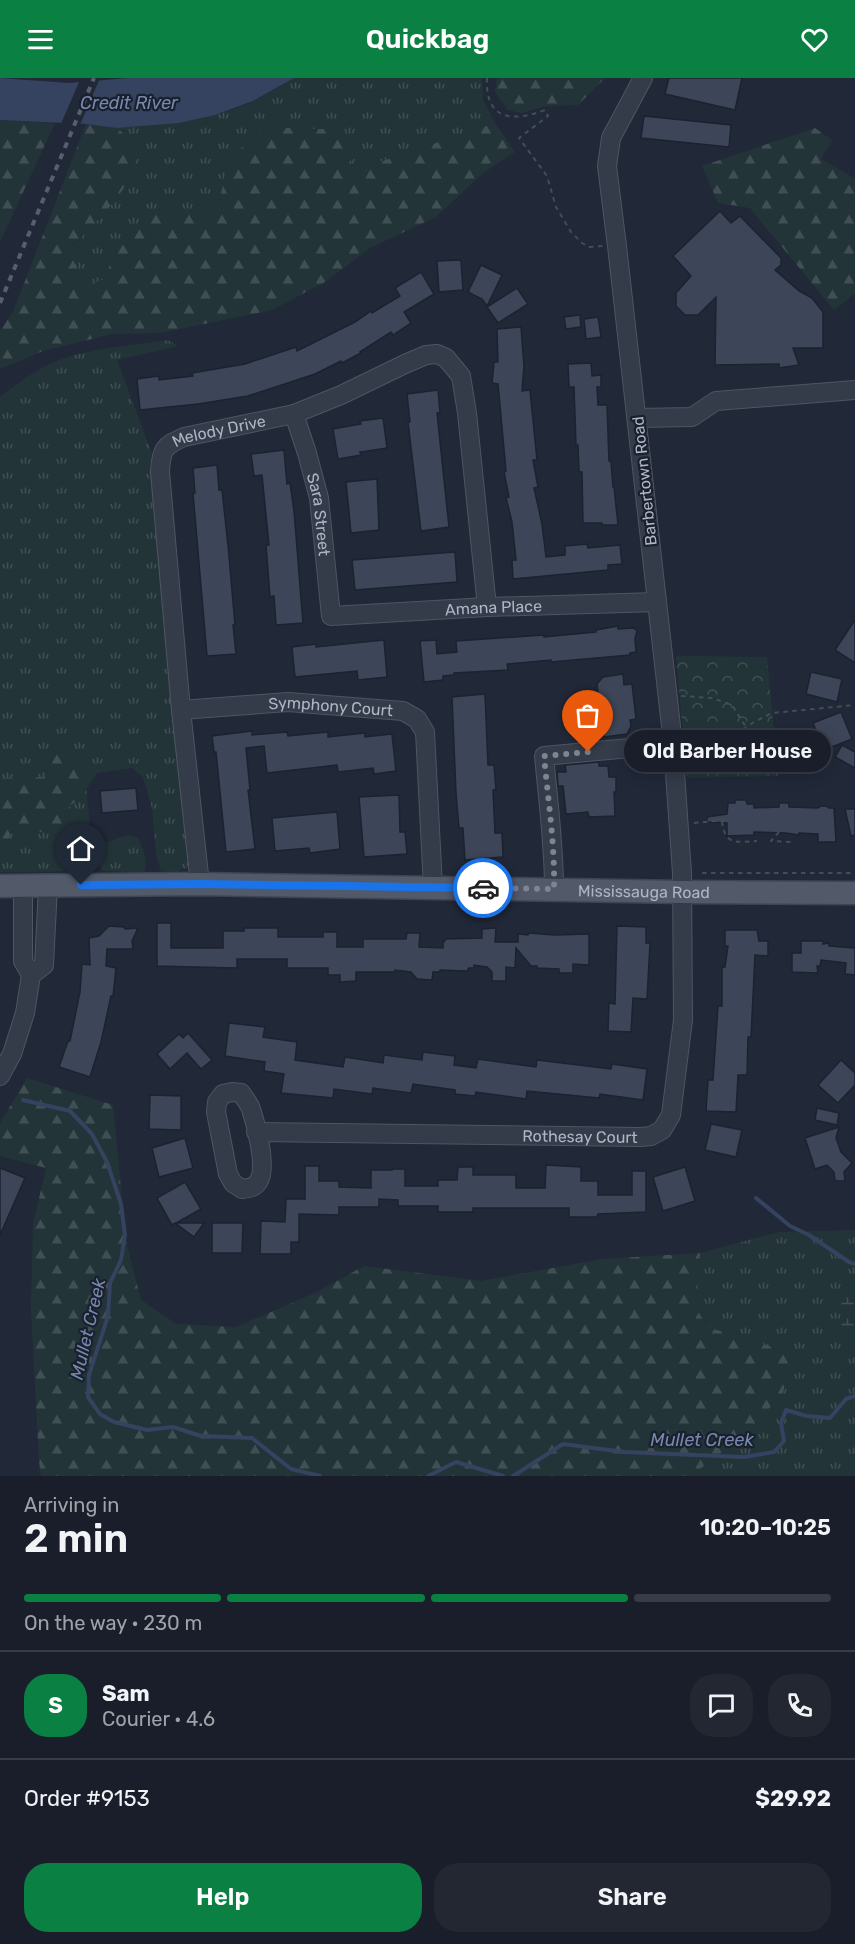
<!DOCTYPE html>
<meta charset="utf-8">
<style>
:root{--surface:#191e2a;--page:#222732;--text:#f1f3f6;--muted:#9fa2a8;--line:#373c47;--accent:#0b8043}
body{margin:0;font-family:Rubik,sans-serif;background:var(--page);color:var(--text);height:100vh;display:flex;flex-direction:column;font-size:22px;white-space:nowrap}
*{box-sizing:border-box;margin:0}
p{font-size:20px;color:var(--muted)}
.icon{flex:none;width:33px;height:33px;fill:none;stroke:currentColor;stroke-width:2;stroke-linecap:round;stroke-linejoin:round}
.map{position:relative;height:1398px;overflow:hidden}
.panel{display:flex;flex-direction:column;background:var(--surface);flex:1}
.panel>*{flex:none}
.pin{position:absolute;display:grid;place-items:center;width:51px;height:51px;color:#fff;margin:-62px -26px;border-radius:50% 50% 50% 0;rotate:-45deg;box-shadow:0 0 6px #0007}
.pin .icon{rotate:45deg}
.courier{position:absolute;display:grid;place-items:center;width:60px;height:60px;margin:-30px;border:4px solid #1a73e8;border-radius:50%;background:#fff;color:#222;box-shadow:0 2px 8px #0007}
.bubble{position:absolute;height:42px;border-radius:21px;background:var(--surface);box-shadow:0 3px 15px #0003,0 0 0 2px var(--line);font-size:20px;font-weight:600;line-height:42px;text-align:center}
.overview em{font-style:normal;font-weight:600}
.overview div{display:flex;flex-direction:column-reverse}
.overview{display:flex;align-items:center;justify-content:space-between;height:102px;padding:0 24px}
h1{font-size:39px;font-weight:600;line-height:45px}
.bar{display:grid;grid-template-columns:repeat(4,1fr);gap:9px 6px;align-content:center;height:72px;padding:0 24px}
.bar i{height:8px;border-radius:4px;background:var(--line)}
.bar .on{background:var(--accent)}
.bar p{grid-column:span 4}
.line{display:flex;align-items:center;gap:15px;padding:0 24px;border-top:2px solid var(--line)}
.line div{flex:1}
.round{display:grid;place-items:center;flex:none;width:63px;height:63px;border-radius:24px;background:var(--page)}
.cta{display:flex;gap:12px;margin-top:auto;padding:12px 24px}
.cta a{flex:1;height:69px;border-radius:24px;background:var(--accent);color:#fff;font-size:24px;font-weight:600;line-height:69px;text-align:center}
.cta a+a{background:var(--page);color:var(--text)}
header{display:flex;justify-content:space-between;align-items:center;height:78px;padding:0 24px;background:var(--accent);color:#fff;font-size:27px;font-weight:600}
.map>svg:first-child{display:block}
</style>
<header><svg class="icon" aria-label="menu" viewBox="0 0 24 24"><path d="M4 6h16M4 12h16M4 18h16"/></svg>Quickbag<svg class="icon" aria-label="heart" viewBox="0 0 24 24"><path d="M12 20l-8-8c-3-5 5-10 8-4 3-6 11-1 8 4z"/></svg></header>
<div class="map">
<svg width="855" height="1398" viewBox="0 0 855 1398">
<defs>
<pattern id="grass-tufts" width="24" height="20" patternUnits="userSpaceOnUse" patternTransform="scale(1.5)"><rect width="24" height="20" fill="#233439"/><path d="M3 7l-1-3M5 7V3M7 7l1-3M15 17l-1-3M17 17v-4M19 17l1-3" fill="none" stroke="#404f54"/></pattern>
<pattern id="forest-firs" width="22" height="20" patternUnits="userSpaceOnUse" patternTransform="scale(1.5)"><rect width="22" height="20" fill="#233439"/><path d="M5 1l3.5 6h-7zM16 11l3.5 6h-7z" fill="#404f54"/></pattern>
<pattern id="wetland-marsh" width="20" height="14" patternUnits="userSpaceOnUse" patternTransform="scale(1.5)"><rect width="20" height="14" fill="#233439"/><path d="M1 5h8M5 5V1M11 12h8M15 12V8" fill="none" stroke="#404f54"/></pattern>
<pattern id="park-crowns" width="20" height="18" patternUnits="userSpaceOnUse" patternTransform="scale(1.5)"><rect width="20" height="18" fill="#233439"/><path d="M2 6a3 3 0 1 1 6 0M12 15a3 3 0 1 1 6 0" fill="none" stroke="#404f54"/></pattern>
</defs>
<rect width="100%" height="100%" fill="#212838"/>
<g fill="url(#grass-tufts)">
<path d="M294 0H482L483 22 495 45 352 93 230 79 215 139 122 161 103 202 83 208 69 172 110 129 133 64 117 50C163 46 211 43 254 23 268 16 281 8 294 0Z"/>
<path d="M168 262 178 268 117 282 152 376 150 385 189 784 186 792 183 790 177 794 161 793 156 775 152 730 143 699 132 690 97 695 86 712 84 682H50L46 699 0 700V319C14 308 30 296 46 288 81 270 130 268 168 262Z"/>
<path d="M87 718C90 743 92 769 84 793L0 794V767L8 763 11 753 31 747Z"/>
<path d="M129 757 138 760C143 771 148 782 144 794L101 793 99 776 101 766Z"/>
<polygon points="855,1152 855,1398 691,1398 745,1356 790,1276 751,1261 709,1250 696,1231 700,1175 779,1154"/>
</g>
<g fill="url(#forest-firs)">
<polygon points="497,0 605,0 578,27 545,28 522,35 508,32 495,14"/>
<polygon points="0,42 55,45 0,164"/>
<path d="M495 45 515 74 483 95 436 139 370 170 325 204 272 232 160 255 112 256 43 273 0 291V253L13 234 86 46 117 50 133 64C134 69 135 74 135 79 132 114 92 147 69 171L83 208 103 202 122 161 159 131 215 139 230 79 267 49 345 52 353 93Z"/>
<polygon points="815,50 832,62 821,81 854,100 855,99 855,217 854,216 834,232 750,130 718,125 702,88"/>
<polygon points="61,668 84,682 87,718 70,727 71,749 40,754 31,747 12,753 8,763 0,767 0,700 46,699 50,682"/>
<polygon points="27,1000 113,1027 126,1163 141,1222 176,1246 236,1249 317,1214 364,1188 481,1203 602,1181 700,1175 696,1231 709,1250 751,1261 790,1276 783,1316 745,1356 691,1398 41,1398 39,1383 31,1231 33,1146 46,1090 0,1078 0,1045"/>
</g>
<polygon fill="url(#wetland-marsh)" points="855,1205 855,1264 840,1249 841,1225"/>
<polygon fill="url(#park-crowns)" points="676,578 767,579 778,698 687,700"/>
<polygon fill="#354260" points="0,0 69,5 129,0 294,0 253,23 215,37 179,45 117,50 85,46 0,42"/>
<polygon fill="#212838" points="100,0 79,49 60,48 80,2"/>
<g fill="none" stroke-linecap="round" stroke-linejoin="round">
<g stroke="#354260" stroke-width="4">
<polyline points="23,1022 70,1033 92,1056 107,1084 121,1126 125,1157 121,1182 110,1205 108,1238 89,1297 88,1319 100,1336 114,1344 147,1352 173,1349 201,1358 252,1360 291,1391 320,1398"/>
<polyline points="756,1120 790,1148 809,1157 849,1184 855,1186"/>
<polyline points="428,1398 456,1384 503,1398"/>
<polyline points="513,1398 563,1366 624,1374 744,1379 774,1374 784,1363 781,1345 786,1332 807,1338 830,1340 846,1321 855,1318"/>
</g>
</g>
<g fill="#3d4658" stroke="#1c222f" stroke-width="1.5">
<polygon points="669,0 742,0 735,32 665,16"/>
<polygon points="644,38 731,47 729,69 641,60"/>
<polygon points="720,133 731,145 740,138 781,180 781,187 775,192 799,213 812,220 823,234 823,270 793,270 799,287 779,290 779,286 715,287 716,219 698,237 685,237 676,228 676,215 691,198 673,178"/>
<polygon points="461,182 463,212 439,214 437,183"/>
<polygon points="481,187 502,197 487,228 482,221 468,214"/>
<polygon points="421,194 434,216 404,234 411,245 393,257 391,254 360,274 361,275 342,285 341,283 315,296 248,318 198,326 140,332 137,301 159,298 159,302 193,298 192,295 245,286 296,269 297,273 355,244 371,233 372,235 400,218 395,210"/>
<polygon points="517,210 528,226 498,245 487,229"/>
<polygon points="580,237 581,249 566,251 564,239"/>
<polygon points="598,239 601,259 586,261 584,241"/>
<polygon points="521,249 524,288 522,313 530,312 537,382 533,382 538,409 534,410 542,446 546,479 565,477 565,468 587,466 588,470 620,467 622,486 608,487 608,492 513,501 512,482 516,482 512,444 506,420 509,419 504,394 506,393 498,306 492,305 494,284 498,284 497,251"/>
<polygon points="591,285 592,298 601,297 601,309 597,309 598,327 607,327 609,383 611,383 613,409 614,409 618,447 602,447 602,445 583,445 582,394 579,394 578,367 576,367 574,309 569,309 568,286"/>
<polygon points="438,312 440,335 437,335 449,449 421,453 408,344 410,344 407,316"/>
<polygon points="383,340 387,370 360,374 361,377 338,381 333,351 361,346 360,343"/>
<polygon points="284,372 287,406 290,405 294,433 303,545 276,547 274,518 270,519 266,467 269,467 262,397 254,398 251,376"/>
<polygon points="217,387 219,412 222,412 228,467 235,547 233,547 236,576 207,578 193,415 195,415 193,390"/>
<polygon points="377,401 379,452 351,455 346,404"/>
<polygon points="455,474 457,504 355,512 352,482"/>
<polygon points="855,542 855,585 835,572"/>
<polygon points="618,548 618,551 634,550 637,553 635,560 636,574 630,575 630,577 551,584 551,582 507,586 508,592 454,595 454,597 443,598 443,602 424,604 420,563 436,562 437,576 457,574 456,563 544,557 544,559 596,554 596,552"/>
<polygon points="384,562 387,599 358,602 357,593 295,599 292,569 316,566 316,569"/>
<polygon points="811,594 842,601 837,624 806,616"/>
<polygon points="623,596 624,607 632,606 636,641 630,642 631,648 627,656 604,659 602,635 606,634 605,620 598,615 597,606 603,599"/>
<polygon points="485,616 488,687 494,687 496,712 493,712 495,755 502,755 503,779 465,782 463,750 459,750 456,715 452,619"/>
<polygon points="841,634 852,661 824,672 813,645"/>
<polygon points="252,653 252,657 287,654 288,658 328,654 328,659 365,655 365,659 392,656 396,693 374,696 373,690 338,694 337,687 267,695 264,668 246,670 250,712 248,712 255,771 226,774 216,674 214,674 212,658"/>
<polygon points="842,667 855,674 855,690 835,679"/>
<polygon points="599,684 599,688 608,688 609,699 616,699 616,714 614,714 615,738 589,739 588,734 566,736 563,708 558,708 557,694 566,694 565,687"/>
<polygon points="136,710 138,732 102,735 100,713"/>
<polygon points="399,717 400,754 405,754 407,776 364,779 359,719"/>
<polygon points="735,722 746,722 747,726 754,726 754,730 779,729 779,725 789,725 789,729 818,730 821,728 826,728 829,730 834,730 836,764 818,764 818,756 799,755 799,757 786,755 754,754 754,757 727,758 727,745 707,744 707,739 727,736 728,725 735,725"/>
<polygon points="845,731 855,731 855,757 851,758"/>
<polygon points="337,734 340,771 310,775 309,770 275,773 272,740"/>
<polygon points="157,845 171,845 171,870 223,870 223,853 244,853 244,850 278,850 278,859 323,859 323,854 337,854 337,869 363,869 363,861 406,861 407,855 420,855 419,869 443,870 443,865 446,861 482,860 482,851 496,850 495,864 518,864 518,856 528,857 528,855 555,857 589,856 589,887 573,886 573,895 559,895 559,891 537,890 537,888 531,888 516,870 515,890 506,889 506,903 492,903 492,894 487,889 474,887 474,890 469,890 467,893 440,892 440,894 433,894 432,902 417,901 411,894 395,892 395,894 356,894 356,903 340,904 340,897 328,897 328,890 287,890 287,881 237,881 237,890 157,888"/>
<polygon points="109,848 124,849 125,851 138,850 132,863 133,871 107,871 106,888 116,890 113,918 111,918 101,964 90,999 59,989 68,963 70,963 80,914 82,886 90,887 89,860 99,858"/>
<polygon points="617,848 646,849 646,865 650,865 647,921 633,920 631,954 608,953 609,925 615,926"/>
<polygon points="725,852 757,852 759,863 768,863 768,878 755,877 751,959 748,959 747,997 738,997 736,1034 706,1033 708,1002 713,1002 718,928 722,928 722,889 725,889 728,868 725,868"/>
<polygon points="801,863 823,863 823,866 829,865 829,868 855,870 855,897 845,896 846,885 821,882 820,888 817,888 818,895 792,894 792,875 801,875"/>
<polygon points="229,945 265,949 263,959 297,964 295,982 343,989 345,979 383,985 384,977 422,982 423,974 455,978 454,987 476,990 478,981 536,989 537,982 611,991 612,986 647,991 643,1022 600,1016 599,1020 527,1013 526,1021 476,1014 475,1018 455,1016 455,1012 413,1006 411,1015 373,1010 372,1016 334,1011 333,1020 281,1015 284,996 264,993 265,984 225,978"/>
<polygon points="188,955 212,982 201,991 187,975 170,991 157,976 179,956 183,960"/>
<polygon points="841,982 855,995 855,1007 838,1025 818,1007"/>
<polygon points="150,1017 181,1018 181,1052 149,1051"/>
<polygon points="817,1030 839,1035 837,1047 815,1042"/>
<polygon points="711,1046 742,1052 736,1079 705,1072"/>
<polygon points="839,1049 836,1060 841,1074 852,1085 844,1094 845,1103 835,1103 834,1094 827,1087 815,1091 805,1060"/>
<polygon points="185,1060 193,1090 159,1099 152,1070"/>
<polygon points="546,1087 581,1089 581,1103 598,1103 598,1117 632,1117 632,1093 646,1093 646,1134 598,1136 597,1139 569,1139 569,1130 473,1130 473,1134 438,1134 438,1128 398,1128 398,1122 379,1121 379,1129 339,1129 339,1137 299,1136 299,1164 291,1164 291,1176 260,1176 261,1143 285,1144 286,1121 305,1121 305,1088 319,1088 319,1103 339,1103 339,1109 371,1110 371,1092 392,1092 392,1091 405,1091 405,1108 438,1108 438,1102 457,1102 458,1089 473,1089 473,1097 516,1097 516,1110 545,1110"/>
<polygon points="685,1089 695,1123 663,1133 653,1099"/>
<polygon points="0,1090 25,1100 0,1157"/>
<polygon points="185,1104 201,1131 176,1145 204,1145 194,1159 175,1145 172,1147 157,1120"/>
<polygon points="212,1145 243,1145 242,1175 212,1175"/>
</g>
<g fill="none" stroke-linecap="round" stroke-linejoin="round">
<defs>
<g id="minor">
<path id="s1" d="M294 336 307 375 319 420 331 538 487 529 657 524"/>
<polyline points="637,340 692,339 716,323 855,312"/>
<path id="s2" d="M181 632 288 624 403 633 417 641 425 654 433 809"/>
<path id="s3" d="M200 806 181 632 160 394C161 371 164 368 184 359L294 336 341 317 405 286 426 277 437 276 446 280 461 298 467 335 487 529"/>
<path d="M554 811C554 766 548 722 544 678L673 666"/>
<polyline points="31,897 44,887 48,808"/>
<polyline points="0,998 12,976 25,935 31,897 23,883 23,808"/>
<path d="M232 1014 241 1015C244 1020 249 1025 251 1031 256 1046 268 1091 258 1104 254 1110 249 1110 242 1111L233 1105 228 1096 216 1034 217 1024 223 1016Z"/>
<path id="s4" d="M256 1054 640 1059 651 1058 662 1052 671 1037 683 942 682 795 673 666 617 168 607 88 611 60 643 0"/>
</g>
<g id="major">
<path id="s5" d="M0 808 200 806 682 814 855 815"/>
</g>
</defs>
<use href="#minor" stroke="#4f5563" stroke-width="20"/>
<use href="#major" stroke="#3e4452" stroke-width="25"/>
<g stroke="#3d5054" stroke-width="2" stroke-dasharray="4.5 4.5" stroke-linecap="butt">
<path d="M487 0C485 43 513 44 545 32L548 38 519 60 547 98 556 129 571 154 582 165 589 169 603 168"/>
<polyline points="681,618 712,620 732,627 746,649"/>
<polyline points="690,686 754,644 772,635 855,627"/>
<path d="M722 743C725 768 736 764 757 763"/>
<polyline points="694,745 725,742"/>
<polyline points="779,754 771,763 791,764"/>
<polyline points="702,795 855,795"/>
</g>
<use href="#minor" stroke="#343b49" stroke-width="18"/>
<use href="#major" stroke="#525969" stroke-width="22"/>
<polyline stroke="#565e70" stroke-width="4" stroke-dasharray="6 6" stroke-linecap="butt" points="0,225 94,0"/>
</g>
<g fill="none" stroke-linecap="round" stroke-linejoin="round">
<path stroke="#7d8494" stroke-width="6" stroke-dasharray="0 10.8" d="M483 810 554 811C555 766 548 722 544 678L588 674"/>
<polyline stroke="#1a73e8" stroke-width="8" points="81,807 200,806 483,810"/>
</g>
<g text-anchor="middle" stroke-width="4.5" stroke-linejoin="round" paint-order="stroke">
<g font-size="16" fill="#afb5c5" stroke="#1a202d">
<text dy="6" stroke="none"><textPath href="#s3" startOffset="496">Melody Drive</textPath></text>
<text transform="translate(644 403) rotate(-96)" y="6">Barbertown Road</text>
<text dy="6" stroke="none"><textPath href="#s1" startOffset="104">Sara Street</textPath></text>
<text dy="6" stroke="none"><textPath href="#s1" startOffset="369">Amana Place</textPath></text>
<text dy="6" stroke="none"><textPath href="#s2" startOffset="150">Symphony Court</textPath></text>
<text dy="6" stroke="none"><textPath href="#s5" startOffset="644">Mississauga Road</textPath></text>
<text dy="6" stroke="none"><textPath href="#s4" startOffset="324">Rothesay Court</textPath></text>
</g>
<g font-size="18" font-style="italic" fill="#7788ad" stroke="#1a202d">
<text x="129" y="31">Credit River</text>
<text transform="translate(88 1251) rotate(-77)" y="6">Mullet Creek</text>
<text x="702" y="1368">Mullet Creek</text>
</g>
</g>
</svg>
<div class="pin" style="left:588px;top:674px;background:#ea580c"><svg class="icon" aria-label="bag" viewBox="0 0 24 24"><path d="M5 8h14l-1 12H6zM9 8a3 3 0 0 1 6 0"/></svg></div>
<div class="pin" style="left:81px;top:807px;background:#1f2937"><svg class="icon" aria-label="home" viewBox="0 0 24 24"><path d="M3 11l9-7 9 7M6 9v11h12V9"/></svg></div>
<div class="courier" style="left:483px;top:810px"><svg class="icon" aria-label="car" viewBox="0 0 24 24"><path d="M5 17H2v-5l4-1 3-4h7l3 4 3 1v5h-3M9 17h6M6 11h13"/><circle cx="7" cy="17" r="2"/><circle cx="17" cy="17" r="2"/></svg></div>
<div class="bubble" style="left:624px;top:652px;width:207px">Old Barber House</div>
</div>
<section class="panel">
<div class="overview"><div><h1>2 min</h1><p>Arriving in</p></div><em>10:20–10:25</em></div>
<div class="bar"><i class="on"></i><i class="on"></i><i class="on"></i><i></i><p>On the way · 230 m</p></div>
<div class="line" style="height:108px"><b class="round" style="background:var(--accent);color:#fff">S</b><div><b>Sam</b><p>Courier · 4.6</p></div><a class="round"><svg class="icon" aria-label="chat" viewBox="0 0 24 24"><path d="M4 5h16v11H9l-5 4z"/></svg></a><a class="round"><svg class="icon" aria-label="phone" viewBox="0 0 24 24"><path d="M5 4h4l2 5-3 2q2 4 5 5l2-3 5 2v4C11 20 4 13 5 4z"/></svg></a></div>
<div class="line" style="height:78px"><div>Order #9153</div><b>$29.92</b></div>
<div class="cta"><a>Help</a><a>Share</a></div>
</section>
